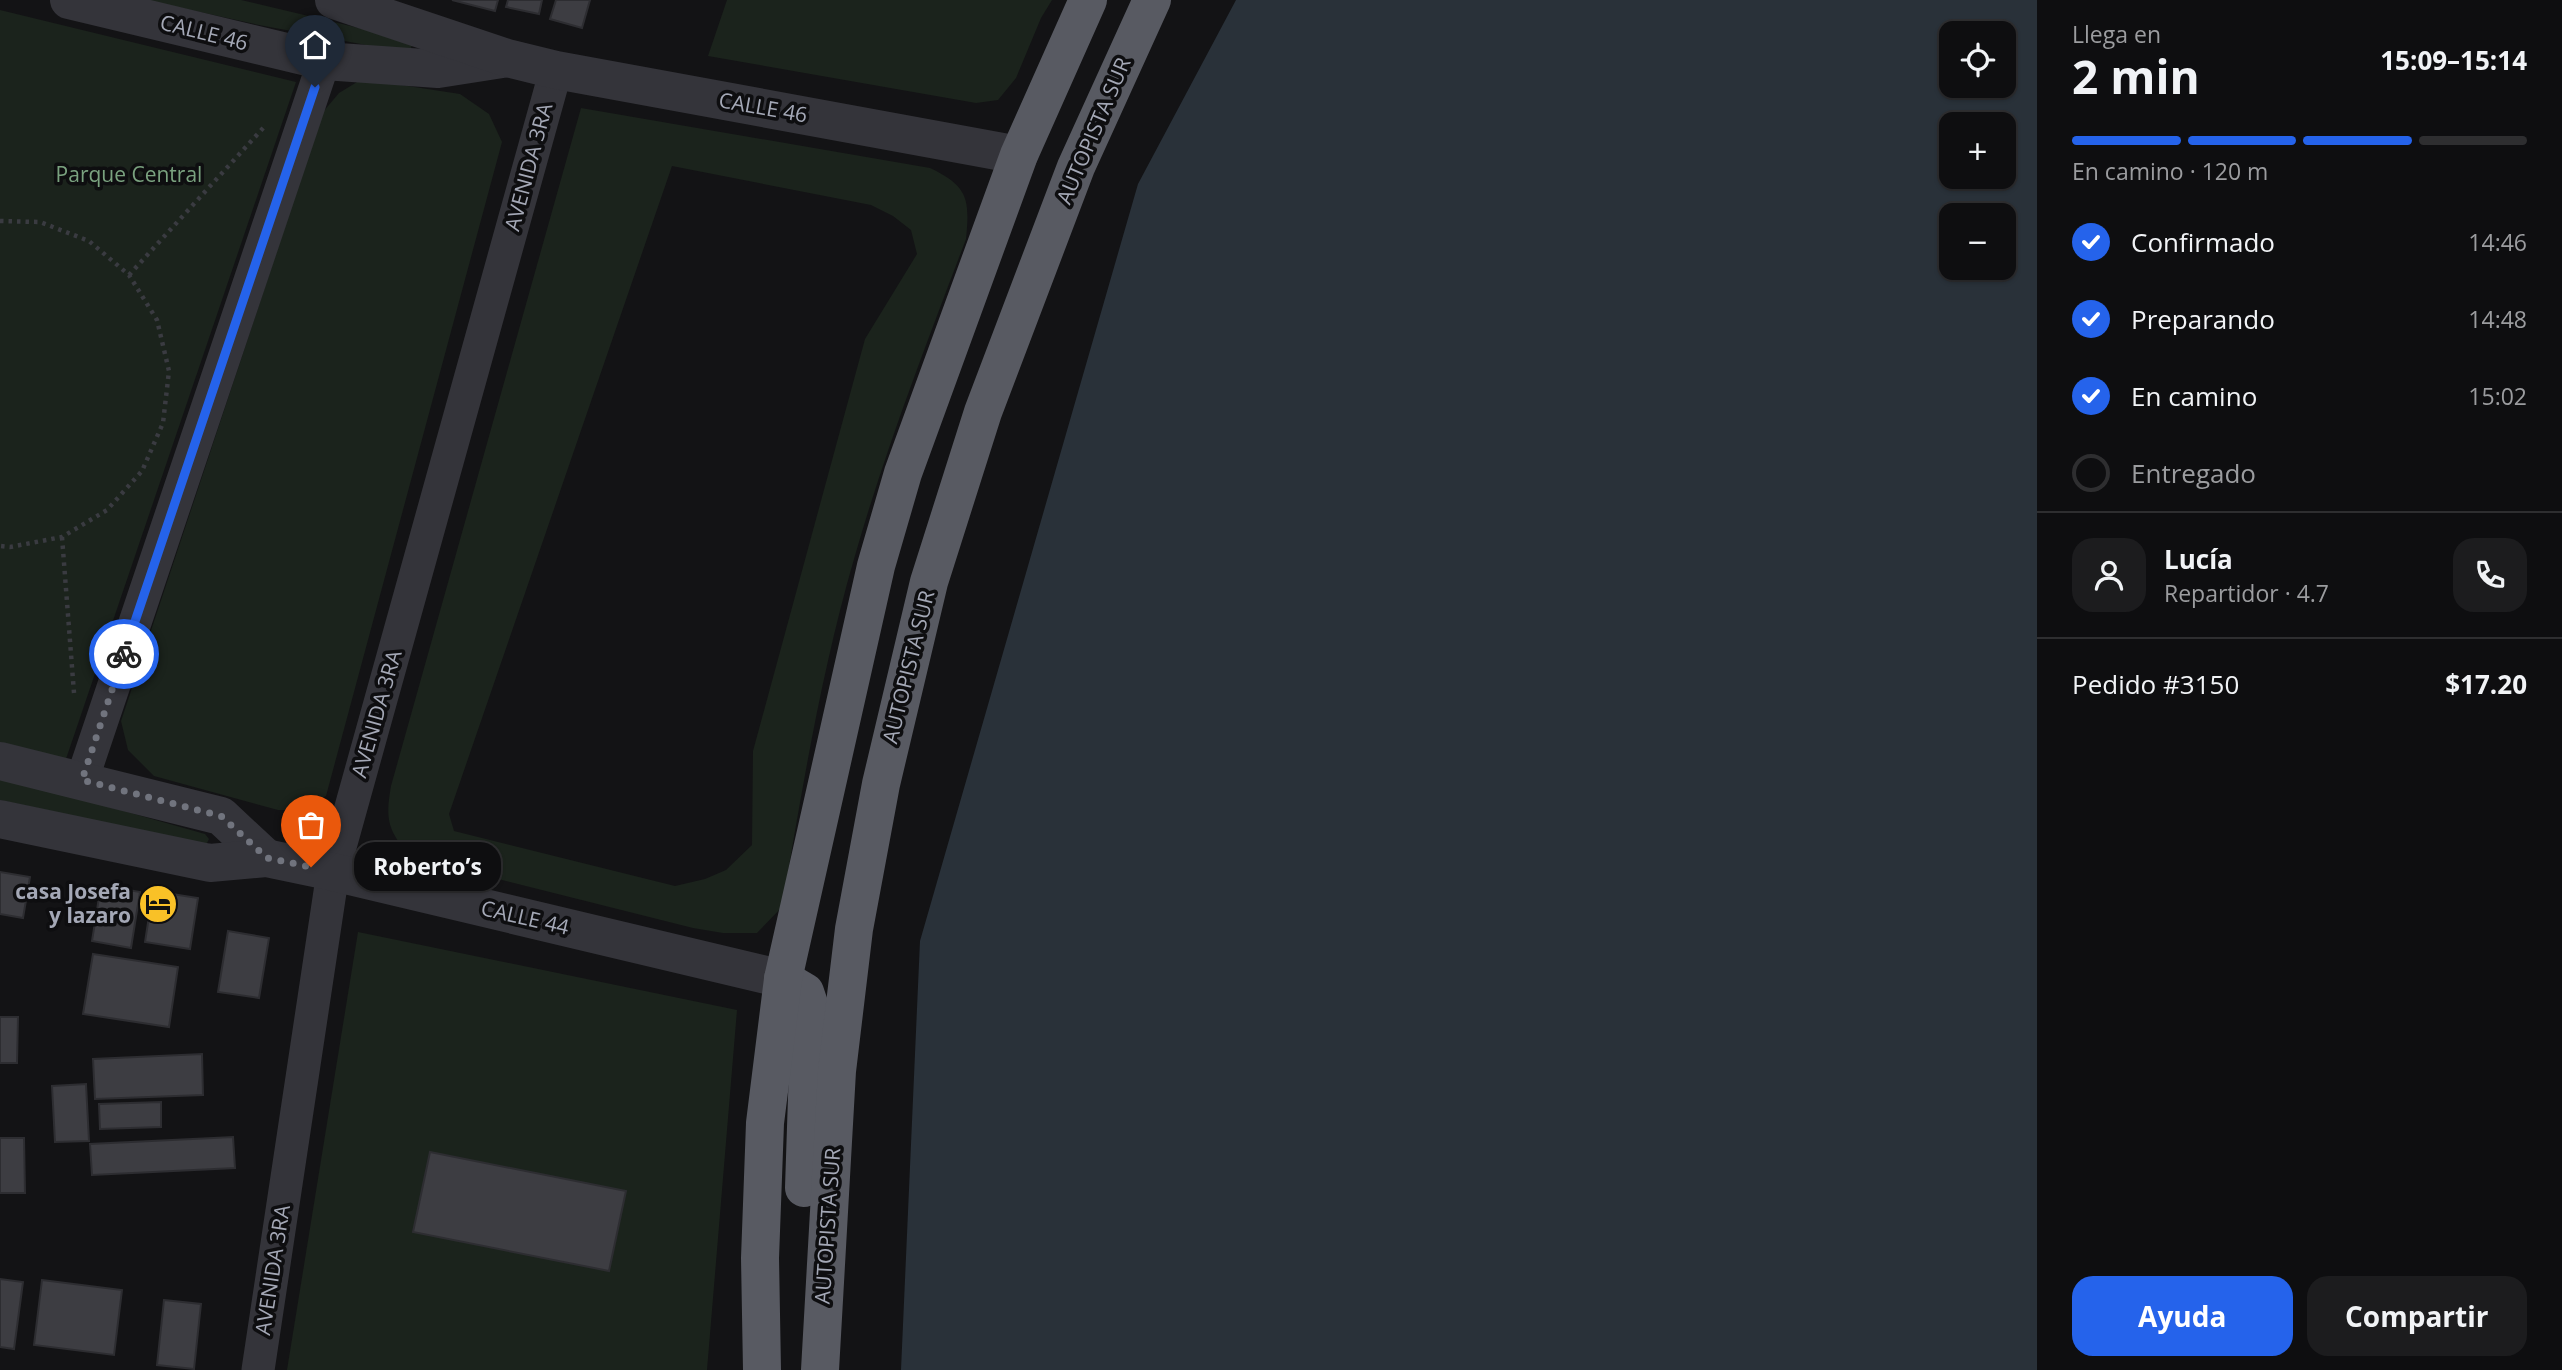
<!DOCTYPE html>
<html lang="es">
<meta charset="utf-8">
<style>
:root{--surface:#0e0e10;--page:#1c1c1e;--text:#f1f3f6;--muted:#9b9c9f;--line:#2e2e30;--accent:#2563eb}
body{margin:0;font-family:"Open Sans",sans-serif;background:var(--page);color:var(--text);height:100vh;display:flex;flex-direction:column;font-size:26px;white-space:nowrap}
*{box-sizing:border-box;margin:0}
p{font-size:23px;color:var(--muted)}
.icon{flex:none;width:38px;height:38px;fill:none;stroke:currentColor;stroke-width:2;stroke-linecap:round;stroke-linejoin:round}
.map{position:relative;flex:1;overflow:hidden}
.panel{display:flex;flex-direction:column;background:var(--surface);width:525px}
.panel>*{flex:none}
.fabs{position:absolute;left:1939px;top:21px;display:grid;gap:14px}
.fabs a{display:grid;place-items:center;width:77px;height:77px;border-radius:14px;background:var(--surface);box-shadow:0 2px 5px #0004,0 0 0 2px var(--line);font-size:35px}
.pin{position:absolute;display:grid;place-items:center;width:60px;height:60px;color:#fff;margin:-72px -30px;border-radius:50% 50% 50% 0;rotate:-45deg;box-shadow:0 0 7px #0007}
.pin .icon{rotate:45deg}
.courier{position:absolute;display:grid;place-items:center;width:70px;height:70px;margin:-35px;border:5px solid #2563eb;border-radius:50%;background:#fff;color:#222;box-shadow:0 2px 9px #0007}
.bubble{position:absolute;height:49px;border-radius:21px;background:var(--surface);box-shadow:0 2px 5px #0004,0 0 0 2px var(--line);font-size:23px;font-weight:700;line-height:49px;text-align:center}
.overview em{font-style:normal;font-weight:700}
.overview div{display:flex;flex-direction:column-reverse}
.overview{display:flex;align-items:center;justify-content:space-between;height:119px;padding:0 35px}
h1{font-size:46px;font-weight:700;line-height:52px}
.bar{display:grid;grid-template-columns:repeat(4,1fr);gap:10px 7px;align-content:center;height:84px;padding:0 35px}
.bar i{height:9px;border-radius:5px;background:var(--line)}
.bar .active{background:var(--accent)}
.bar p{grid-column:span 4}
.line{display:flex;align-items:center;gap:18px;padding:0 35px;border-top:2px solid var(--line)}
.line div{flex:1}
.round{display:grid;place-items:center;flex:none;width:74px;height:74px;border-radius:21px;background:var(--page)}
ol{padding:0 35px;list-style:none}
li{display:flex;align-items:center;gap:21px;height:77px}
li p{margin-inline-start:auto}
li .icon{padding:7px;border-radius:50%;background:var(--accent);color:#fff;stroke-width:4}
li:last-child{color:var(--muted)}
li i{width:38px;height:38px;border:4px solid var(--line);border-radius:50%}
.cta{display:flex;gap:14px;margin-top:auto;padding:14px 35px}
.cta a{flex:1;height:80px;border-radius:21px;background:var(--accent);color:#fff;font-size:28px;font-weight:700;line-height:80px;text-align:center}
.cta a+a{background:var(--page);color:var(--text)}
main{display:flex;flex:1;min-height:0}
.map>svg:first-child{display:block}
</style>
<main>
<div class="map">
<svg width="2037" height="1370" viewBox="0 0 2037 1370">
<rect width="100%" height="100%" fill="#131315"/>
<g fill="#1b231c" fill-rule="evenodd">
<polygon points="145,0 241,0 405,39 413,43 409,53 259,25"/>
<polygon points="727,0 1052,0 1041,18 1016,78 998,100 976,103 708,56"/>
<polygon points="0,10 296,82 66,759 0,744"/>
<polygon points="362,79 460,94 489,114 502,142 326,796 298,810 278,810 154,776 128,750 121,721 323,112 339,93"/>
<path d="M581 108 930 168C968 186 970 199 966 239 926 345 885 450 854 559 821 673 802 790 782 907L757 933H723L693 928 410 857C388 830 385 820 391 786ZM672 166 871 205 893 216 911 230 917 254 865 339 753 751 752 845 726 870 705 879 675 886 454 831 449 814Z"/>
<polygon points="0,779 60,793 205,834 209,839 206,845 0,800"/>
<polygon points="358,932 737,1010 707,1370 287,1370"/>
</g>
<path fill="#293139" fill-rule="evenodd" d="M1236 0H2037V1370H901L920 941 1138 184ZM1951 33H2004V86H1951ZM1951 124H2004V177H1951ZM1951 215H2004V268H1951Z"/>
<g fill="#3d3d42" stroke="#2d2d31" stroke-width="2">
<polygon points="452,0 498,0 495,11"/>
<polygon points="508,0 542,0 539,14 506,7"/>
<polygon points="556,0 590,0 582,28 550,19"/>
<polygon points="0,872 30,877 23,918 0,914"/>
<polygon points="101,885 140,892 131,948 92,941"/>
<polygon points="153,891 198,898 190,949 145,942"/>
<polygon points="228,931 269,938 259,998 218,992"/>
<polygon points="93,954 178,967 169,1027 83,1014"/>
<polygon points="0,1017 18,1017 17,1063 0,1063"/>
<polygon points="202,1054 203,1095 95,1099 93,1059"/>
<polygon points="86,1084 89,1141 55,1142 52,1086"/>
<polygon points="161,1102 161,1127 100,1129 99,1104"/>
<polygon points="233,1137 235,1168 92,1175 90,1144"/>
<polygon points="0,1138 24,1138 25,1193 0,1193"/>
<polygon points="430,1152 626,1191 609,1271 413,1232"/>
<polygon points="0,1279 23,1282 14,1349 0,1347"/>
<polygon points="42,1280 122,1290 114,1355 34,1345"/>
<polygon points="164,1300 201,1304 194,1369 157,1365"/>
</g>
<g fill="none" stroke-linecap="round" stroke-linejoin="round">
<g stroke="#3a3b41" stroke-width="4.5" stroke-dasharray="3.5 5" stroke-linecap="butt">
<polyline points="0,221 40,222 89,241 129,275 157,320 169,371 163,423 142,471 107,510 62,537 10,547 0,546"/>
<polyline points="129,275 265,126"/>
<polyline points="62,537 74,693"/>
</g>
<g stroke="#34343a" stroke-width="33">
<polyline points="82,780 324,61"/>
<polyline points="258,1370 333,872 556,70"/>
</g>
<g stroke="#34343a" stroke-width="38">
<polyline points="69,0 324,61 438,69 502,59"/>
<polyline points="334,0 507,58 556,70 1019,155"/>
<polyline points="0,761 221,816 266,858"/>
<polyline points="0,819 210,863 266,858 333,872 783,979"/>
</g>
<g stroke="#585a62" stroke-width="38">
<polyline points="783,979 805,992 810,1007 804,1188"/>
<polyline points="762,1370 760,1258 765,1123 783,979 876,566 903,473 1019,155 1088,0"/>
<polyline points="820,1370 837,1071 854,929 881,784 929,582 983,412 1076,167 1152,0"/>
</g>
</g>
<g fill="none" stroke-linecap="round" stroke-linejoin="round">
<polyline stroke="#71747e" stroke-width="7" stroke-dasharray="0 12.6" points="124,654 82,780 221,816 267,858 311,867"/>
<polyline stroke="#2563eb" stroke-width="9" points="124,654 315,87"/>
</g>
<defs>
<symbol id="hotel-disc" viewBox="-11 -11 22 22"><circle r="9.5" fill="#f9c127" stroke="#0e0e10"/><path d="M-6-4.5h1.5V1H6V5H4.5V3h-9V5H-6ZM-4 0a1.8 1.8 0 1 1 3.6 0ZM.5 0V-2.5h3Q6-2.5 6 0Z" fill="#111"/></symbol>
</defs>
<g fill-rule="evenodd">
<use href="#hotel-disc" x="136" y="882" width="44" height="44"/>
</g>
<g text-anchor="middle" stroke-width="7" stroke-linejoin="round" paint-order="stroke">
<g font-size="21" fill="#a4a8b6" stroke="#0e0e10">
<text transform="translate(204 33) rotate(14)" y="7">CALLE 46</text>
<text transform="translate(763 108) rotate(10)" y="7">CALLE 46</text>
<text transform="translate(1094 131) rotate(-67)" y="7">AUTOPISTA SUR</text>
<text transform="translate(529 167) rotate(-75)" y="7">AVENIDA 3RA</text>
<text transform="translate(909 667) rotate(-76)" y="7">AUTOPISTA SUR</text>
<text transform="translate(377 714) rotate(-74)" y="7">AVENIDA 3RA</text>
<text transform="translate(525 918) rotate(13)" y="7">CALLE 44</text>
<text transform="translate(828 1226) rotate(-86)" y="7">AUTOPISTA SUR</text>
<text transform="translate(273 1270) rotate(-81)" y="7">AVENIDA 3RA</text>
</g>
<g font-size="21" fill="#7aa27f" stroke="#0e0e10">
<text x="129" y="182">Parque Central</text>
</g>
<g font-size="21" font-weight="bold" fill="#a4a8b6" stroke="#0e0e10" text-anchor="end">
<text x="131" y="899">casa Josefa<tspan x="131" dy="24">y lazaro</tspan></text>
</g>
</g>
</svg>
<div class="fabs">
<a><svg class="icon" aria-label="locate" viewBox="0 0 24 24"><circle cx="12" cy="12" r="6"/><path d="M12 2v4M12 18v4M2 12h4M18 12h4"/></svg></a>
<a>+</a>
<a>−</a>
</div>
<div class="pin" style="left:311px;top:867px;background:#ea580c"><svg class="icon" aria-label="bag" viewBox="0 0 24 24"><path d="M5 8h14l-1 12H6zM9 8a3 3 0 0 1 6 0"/></svg></div>
<div class="pin" style="left:315px;top:87px;background:#1f2937"><svg class="icon" aria-label="home" viewBox="0 0 24 24"><path d="M3 11l9-7 9 7M6 9v11h12V9"/></svg></div>
<div class="courier" style="left:124px;top:654px"><svg class="icon" aria-label="bike" viewBox="0 0 24 24"><circle cx="6" cy="16" r="4"/><circle cx="18" cy="16" r="4"/><path d="M6 16l4-8h5l3 8M10 8l3 8H6M13 5h3"/></svg></div>
<div class="bubble" style="left:354px;top:842px;width:147px">Roberto’s</div>
</div>
<section class="panel">
<div class="overview"><div><h1>2 min</h1><p>Llega en</p></div><em>15:09–15:14</em></div>
<div class="bar"><i class="active"></i><i class="active"></i><i class="active"></i><i></i><p>En camino · 120 m</p></div>
<ol>
<li><svg class="icon" aria-label="check" viewBox="0 0 24 24"><path d="M5 12l5 5 9-10"/></svg>Confirmado<p>14:46</p></li>
<li><svg class="icon" aria-label="check" viewBox="0 0 24 24"><path d="M5 12l5 5 9-10"/></svg>Preparando<p>14:48</p></li>
<li><svg class="icon" aria-label="check" viewBox="0 0 24 24"><path d="M5 12l5 5 9-10"/></svg>En camino<p>15:02</p></li>
<li><i></i>Entregado</li>
</ol>
<div class="line" style="height:126px"><a class="round"><svg class="icon" aria-label="person" viewBox="0 0 24 24"><circle cx="12" cy="8" r="4"/><path d="M4 21q1-7 8-7t8 7"/></svg></a><div><b>Lucía</b><p>Repartidor · 4.7</p></div><a class="round"><svg class="icon" aria-label="phone" viewBox="0 0 24 24"><path d="M5 4h4l2 5-3 2q2 4 5 5l2-3 5 2v4C11 20 4 13 5 4z"/></svg></a></div>
<div class="line" style="height:91px"><div>Pedido #3150</div><b>$17.20</b></div>
<div class="cta"><a>Ayuda</a><a>Compartir</a></div>
</section>
</main>
